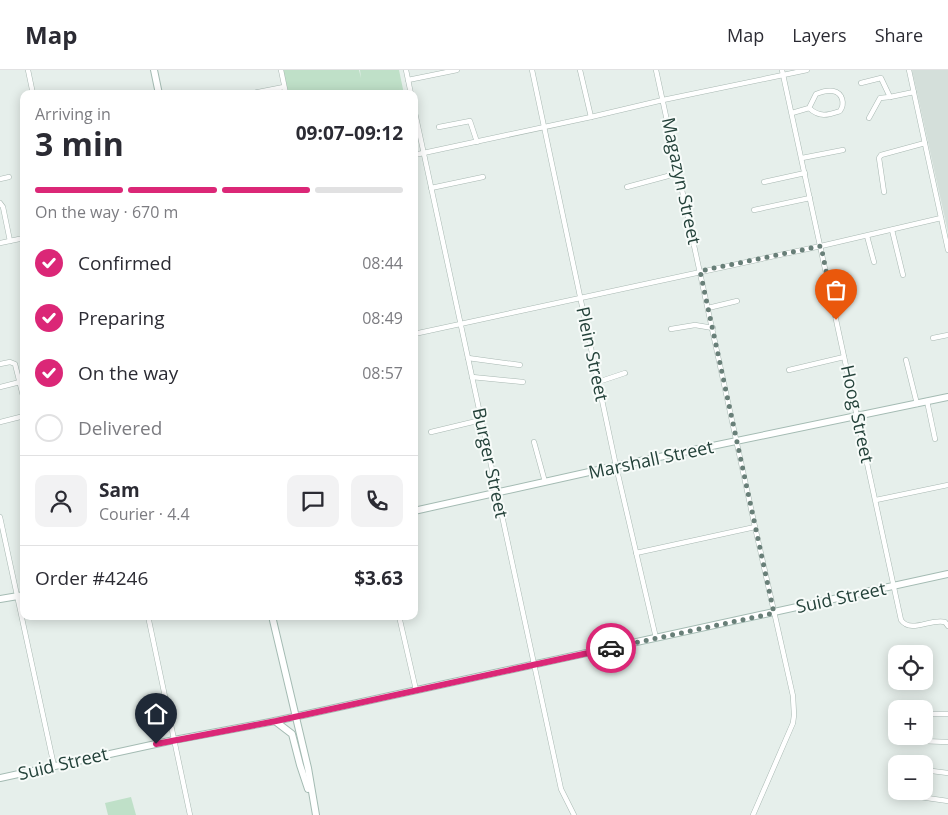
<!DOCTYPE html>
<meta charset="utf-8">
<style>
:root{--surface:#fff;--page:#f2f2f3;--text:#2b2b33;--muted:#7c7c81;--line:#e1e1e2;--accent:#db2777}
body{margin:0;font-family:"Open Sans",sans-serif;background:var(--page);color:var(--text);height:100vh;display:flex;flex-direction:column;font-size:19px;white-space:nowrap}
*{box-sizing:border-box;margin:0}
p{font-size:16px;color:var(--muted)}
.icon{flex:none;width:28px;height:28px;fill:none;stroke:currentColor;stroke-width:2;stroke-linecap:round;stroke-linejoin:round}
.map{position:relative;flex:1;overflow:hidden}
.details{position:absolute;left:20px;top:20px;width:398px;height:530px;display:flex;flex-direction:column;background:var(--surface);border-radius:10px;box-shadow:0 2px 12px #0003}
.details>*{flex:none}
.tools{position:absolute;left:888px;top:575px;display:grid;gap:10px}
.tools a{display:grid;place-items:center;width:45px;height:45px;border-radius:10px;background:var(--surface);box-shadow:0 2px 12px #0003;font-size:25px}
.pin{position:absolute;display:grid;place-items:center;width:42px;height:42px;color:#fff;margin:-51px -21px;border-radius:50% 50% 50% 0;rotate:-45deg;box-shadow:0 0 5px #0007}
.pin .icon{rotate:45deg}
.courier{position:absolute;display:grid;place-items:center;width:50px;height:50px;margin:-25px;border:4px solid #db2777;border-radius:50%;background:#fff;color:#222;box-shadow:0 1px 6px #0007}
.headline em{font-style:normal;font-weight:700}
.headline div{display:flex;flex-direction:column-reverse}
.headline{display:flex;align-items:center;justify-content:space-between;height:85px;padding:0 15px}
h1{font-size:32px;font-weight:700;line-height:38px}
.bar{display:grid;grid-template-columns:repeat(4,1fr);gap:8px 5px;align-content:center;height:60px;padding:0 15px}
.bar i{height:6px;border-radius:4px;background:var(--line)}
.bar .current{background:var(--accent)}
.bar p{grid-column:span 4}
.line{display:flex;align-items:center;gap:12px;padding:0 15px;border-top:1px solid var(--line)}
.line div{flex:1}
.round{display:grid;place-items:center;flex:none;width:52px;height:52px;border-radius:10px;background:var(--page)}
ol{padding:0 15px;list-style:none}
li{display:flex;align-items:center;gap:15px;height:55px}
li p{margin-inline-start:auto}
li .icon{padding:5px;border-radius:50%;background:var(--accent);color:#fff;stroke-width:4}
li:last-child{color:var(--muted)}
li i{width:28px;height:28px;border:2px solid var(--line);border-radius:50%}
header{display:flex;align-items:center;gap:30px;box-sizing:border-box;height:70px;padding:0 25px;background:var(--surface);border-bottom:1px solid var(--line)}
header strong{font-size:24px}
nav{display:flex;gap:28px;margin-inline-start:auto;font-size:18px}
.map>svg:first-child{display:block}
</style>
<header>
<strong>Map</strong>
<nav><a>Map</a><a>Layers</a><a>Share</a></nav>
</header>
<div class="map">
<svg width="948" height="745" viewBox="0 0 948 745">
<rect width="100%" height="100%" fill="#e6efeb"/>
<polygon fill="#d4dfda" points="912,0 948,0 948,162"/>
<g fill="#bfe0c8">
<polygon points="282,0 359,0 361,8 360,0 399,0 404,24 288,24"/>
<polygon points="131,727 136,745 108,745 105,733"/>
</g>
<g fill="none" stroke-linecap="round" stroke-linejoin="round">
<defs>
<g id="street">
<polyline points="28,0 33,24"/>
<polyline points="281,0 286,24"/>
<polyline points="406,0 411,24"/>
<polyline points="532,0 616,396 656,568"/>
<polyline points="580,0 591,47"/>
<polyline points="656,0 755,457 793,626 794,645 793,653 753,745"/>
<path d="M782 0 901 550C911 564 931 548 945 552L948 556"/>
<polyline points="909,0 948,180"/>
<polyline points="408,10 457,0"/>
<polyline points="861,13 881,8 890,27 914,22"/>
<polyline points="248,24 284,17"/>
<polyline points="414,38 561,719 574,745"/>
<path d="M792 43 809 38 816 24C821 22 828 20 833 21 843 23 845 34 840 41 828 45 820 48 809 38"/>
<polyline points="869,48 880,28 890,27"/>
<polyline points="439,57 470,51 477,72"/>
<polyline points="414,85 591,47 663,30 807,0"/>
<polyline points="802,88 843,80"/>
<polyline points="0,109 9,107"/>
<polyline points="764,112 805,103"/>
<polyline points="627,117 679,103"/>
<polyline points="431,118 483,107"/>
<polyline points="884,122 879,88 881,85 925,73"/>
<polyline points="0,133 3,137 10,171"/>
<polyline points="754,140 810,128"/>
<polyline points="892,160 903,205"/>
<polyline points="867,166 874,192"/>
<polyline points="0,173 24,168"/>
<polyline points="708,238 737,231"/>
<polyline points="671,259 695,255 713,258"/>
<polyline points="414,264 821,176 941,148"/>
<polyline points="933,268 948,265"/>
<polyline points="468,288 520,295"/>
<polyline points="906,290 917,334"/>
<polyline points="0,294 10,292 15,294 24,330"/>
<polyline points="789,300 844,287"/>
<polyline points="472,307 523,312"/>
<polyline points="598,312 625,303"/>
<polyline points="0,317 20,312"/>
<polyline points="927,331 935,369"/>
<polyline points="0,352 24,346"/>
<polyline points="431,362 481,350"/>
<polyline points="534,372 545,412"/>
<polyline points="876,430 948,415"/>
<polyline points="0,447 54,696"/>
<polyline points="636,483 755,457"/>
<polyline points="148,546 190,745"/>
<polyline points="399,546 416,620"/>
<polyline points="927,644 948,644"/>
<polyline points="921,671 948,672"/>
<polyline points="924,700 948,703"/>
<polyline points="913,726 948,731"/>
</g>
<g id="secondary">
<polyline points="154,0 159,24"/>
<polyline points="414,441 616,396 948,327"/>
<polyline points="0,529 24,525"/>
<polyline points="272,546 308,698 316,745"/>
<polyline points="275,651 292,664 300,695 308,719"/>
<polyline points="0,708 174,670 275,651 948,504"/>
</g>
</defs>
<use href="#street" stroke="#a8b8b2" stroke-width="5.5"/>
<use href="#secondary" stroke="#a4bbb3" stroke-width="8"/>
<use href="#street" stroke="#fff" stroke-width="4.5"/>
<use href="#secondary" stroke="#fff" stroke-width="6"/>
</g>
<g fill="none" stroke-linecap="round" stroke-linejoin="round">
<polyline stroke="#687f78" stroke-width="5" stroke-dasharray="0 9" points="611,578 774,543 700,201 821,176 836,250"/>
<polyline stroke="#db2777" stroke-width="6" points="156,674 276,651 611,578"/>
</g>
<g text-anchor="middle" stroke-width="4" stroke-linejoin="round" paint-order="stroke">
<g font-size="18" fill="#24423a" stroke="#f7fbf9">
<text transform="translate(681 111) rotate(78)" y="6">Magazyn Street</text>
<text transform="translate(592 284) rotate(78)" y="6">Plein Street</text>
<text transform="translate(857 344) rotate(78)" y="6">Hoog Street</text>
<text transform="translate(651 390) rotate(-12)" y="6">Marshall Street</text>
<text transform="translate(490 393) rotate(78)" y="6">Burger Street</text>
<text transform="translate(841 528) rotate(-12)" y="6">Suid Street</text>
<text transform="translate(63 694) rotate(-13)" y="6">Suid Street</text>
</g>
</g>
</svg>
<div class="tools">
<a><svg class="icon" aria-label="locate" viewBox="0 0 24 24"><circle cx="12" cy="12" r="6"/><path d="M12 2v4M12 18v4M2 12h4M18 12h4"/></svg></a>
<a>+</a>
<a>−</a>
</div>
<div class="pin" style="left:836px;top:250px;background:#ea580c"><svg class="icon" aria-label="bag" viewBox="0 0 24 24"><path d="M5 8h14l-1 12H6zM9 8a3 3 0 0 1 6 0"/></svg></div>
<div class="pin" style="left:156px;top:674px;background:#1f2937"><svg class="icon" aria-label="home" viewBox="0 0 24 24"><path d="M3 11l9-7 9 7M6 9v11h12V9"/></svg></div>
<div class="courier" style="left:611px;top:578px"><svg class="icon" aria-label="car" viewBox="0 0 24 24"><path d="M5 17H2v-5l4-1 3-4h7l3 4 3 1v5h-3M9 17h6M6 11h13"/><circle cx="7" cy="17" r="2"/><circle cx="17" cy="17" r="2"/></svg></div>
<section class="details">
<div class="headline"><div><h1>3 min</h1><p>Arriving in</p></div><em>09:07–09:12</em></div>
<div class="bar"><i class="current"></i><i class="current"></i><i class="current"></i><i></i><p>On the way · 670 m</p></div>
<ol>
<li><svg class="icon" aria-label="check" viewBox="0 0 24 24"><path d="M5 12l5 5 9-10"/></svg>Confirmed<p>08:44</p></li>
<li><svg class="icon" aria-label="check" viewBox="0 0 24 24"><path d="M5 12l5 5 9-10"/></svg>Preparing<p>08:49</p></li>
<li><svg class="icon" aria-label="check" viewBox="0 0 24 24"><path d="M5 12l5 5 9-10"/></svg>On the way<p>08:57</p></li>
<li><i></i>Delivered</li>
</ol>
<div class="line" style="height:90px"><a class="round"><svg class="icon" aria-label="person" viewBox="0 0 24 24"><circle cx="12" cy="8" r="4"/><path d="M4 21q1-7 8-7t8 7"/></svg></a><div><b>Sam</b><p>Courier · 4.4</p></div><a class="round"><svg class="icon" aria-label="chat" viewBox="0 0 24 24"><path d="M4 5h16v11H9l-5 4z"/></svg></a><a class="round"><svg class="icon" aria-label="phone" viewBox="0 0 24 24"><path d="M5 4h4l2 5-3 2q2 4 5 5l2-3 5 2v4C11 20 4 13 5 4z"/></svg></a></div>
<div class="line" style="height:65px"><div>Order #4246</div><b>$3.63</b></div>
</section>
</div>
